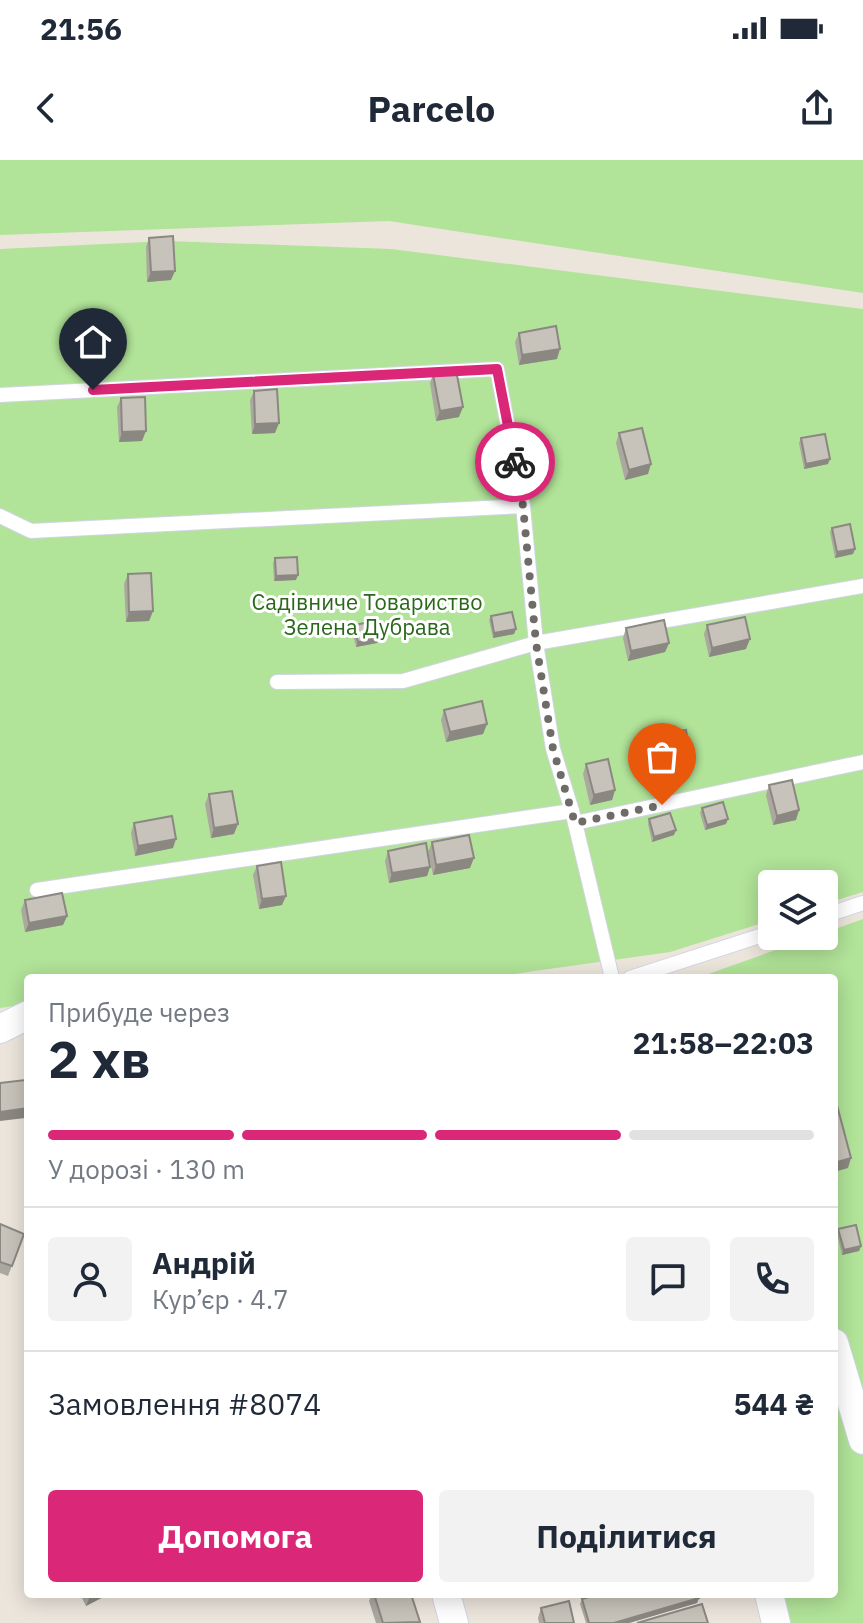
<!DOCTYPE html>
<html lang="uk">
<meta charset="utf-8">
<style>
:root{--surface:#fff;--page:#f2f2f3;--text:#1f2937;--muted:#747a83;--line:#e0e1e3;--accent:#db2777}
body{margin:0;font-family:"IBM Plex Sans",sans-serif;background:var(--page);color:var(--text);height:100vh;display:flex;flex-direction:column;font-size:30px;white-space:nowrap}
*{box-sizing:border-box;margin:0}
p{font-size:26px;color:var(--muted)}
.icon{flex:none;width:44px;height:44px;fill:none;stroke:currentColor;stroke-width:2;stroke-linecap:round;stroke-linejoin:round}
.map{position:relative;flex:1;overflow:hidden}
.drawer{position:absolute;left:24px;top:814px;width:814px;height:624px;display:flex;flex-direction:column;background:var(--surface);border-radius:8px;box-shadow:0 4px 20px #0003}
.drawer>*{flex:none}
.buttons{position:absolute;left:758px;top:710px;display:grid;gap:16px}
.buttons a{display:grid;place-items:center;width:80px;height:80px;border-radius:8px;background:var(--surface);box-shadow:0 4px 20px #0003;font-size:40px}
.pin{position:absolute;display:grid;place-items:center;width:68px;height:68px;color:#fff;margin:-82px -34px;border-radius:50% 50% 50% 0;rotate:-45deg;box-shadow:0 0 8px #0007}
.pin .icon{rotate:45deg}
.courier{position:absolute;display:grid;place-items:center;width:80px;height:80px;margin:-40px;border:6px solid #db2777;border-radius:50%;background:#fff;color:#222;box-shadow:0 2px 10px #0007}
.head em{font-style:normal;font-weight:800}
.head div{display:flex;flex-direction:column-reverse}
.head{display:flex;align-items:center;justify-content:space-between;height:136px;padding:0 24px}
h1{font-size:52px;font-weight:800;line-height:60px}
.bar{display:grid;grid-template-columns:repeat(4,1fr);gap:12px 8px;align-content:center;height:96px;padding:0 24px}
.bar i{height:10px;border-radius:6px;background:var(--line)}
.bar .active{background:var(--accent)}
.bar p{grid-column:span 4}
.line{display:flex;align-items:center;gap:20px;padding:0 24px;border-top:2px solid var(--line)}
.line div{flex:1}
.round{display:grid;place-items:center;flex:none;width:84px;height:84px;border-radius:8px;background:var(--page)}
.primary-button{display:flex;gap:16px;margin-top:auto;padding:16px 24px}
.primary-button a{flex:1;height:92px;border-radius:8px;background:var(--accent);color:#fff;font-size:32px;font-weight:800;line-height:92px;text-align:center}
.primary-button a+a{background:var(--page);color:var(--text)}
.status{display:flex;justify-content:space-between;align-items:center;height:56px;padding:0 40px;background:var(--surface);direction:ltr}
.status svg{height:22px;fill:currentColor}
header{display:flex;justify-content:space-between;align-items:center;height:104px;padding:0 24px;background:var(--surface);font-size:36px;font-weight:800}
.map>svg:first-child{display:block}
</style>
<div class="status"><b>21:56</b><svg viewBox="0 0 49 12"><path d="M0 12V9h3v3zM5 12V6h3v6zM10 12V3h3v9zM15 12V0h3v12zM26 1h20v11H26zM47 4h2v5h-2z"/></svg></div>
<header><svg class="icon" aria-label="back" viewBox="0 0 24 24"><path d="M15 5l-7 7 7 7"/></svg>Parcelo<svg class="icon" aria-label="share" viewBox="0 0 24 24"><path d="M12 15V3M7 8l5-5 5 5M5 13v7h14v-7"/></svg></header>
<div class="map">
<svg width="863" height="1463" viewBox="0 0 863 1463">
<rect width="100%" height="100%" fill="#ece5dc"/>
<g fill="#b1e398">
<polygon points="0,0 863,0 863,133 389,61 0,75"/>
<polygon points="167,81 391,89 863,149 863,732 824,744 824,724 772,724 772,760 670,792 485,818 28,818 28,844 0,848 0,89"/>
<polygon points="863,759 863,1463 781,1463 775,1434 834,1434 834,818 697,818 815,776 824,776 824,773"/>
</g>
<g fill="none" stroke-linecap="round" stroke-linejoin="round">
<defs>
<g id="service">
<polyline points="0,235 497,209 523,346 536,483 553,589 572,651"/>
<polyline points="0,356 31,371 523,346"/>
<polyline points="277,522 403,521 536,483 863,426"/>
<polyline points="575,663 612,818"/>
<polyline points="37,730 572,651 575,663 863,602"/>
<polyline points="824,756 863,743"/>
<polyline points="630,818 772,772"/>
</g>
<g id="minor">
<polyline points="0,869 28,855"/>
<polyline points="834,1183 863,1280"/>
<polyline points="446,1434 454,1463"/>
<polyline points="769,1434 776,1463"/>
</g>
</defs>
<use href="#service" stroke="#d1d4e3" stroke-width="16"/>
<use href="#minor" stroke="#d1d4e3" stroke-width="30"/>
<use href="#service" stroke="#fff" stroke-width="14"/>
<use href="#minor" stroke="#fff" stroke-width="28"/>
</g>
<g fill="#aba8a0">
<polygon points="149,78 171,120 147,122 146,87"/>
<polygon points="74,165 99,198 95,208 72,209 70,175"/>
<polygon points="519,173 557,199 519,205 515,182"/>
<polygon points="433,214 459,257 436,261 430,223"/>
<polygon points="254,231 275,273 252,274 250,240"/>
<polygon points="121,238 142,281 119,282 117,247"/>
<polygon points="619,273 648,314 625,320 616,283"/>
<polygon points="801,278 828,304 804,309 799,283"/>
<polygon points="832,368 855,389 853,394 835,398 830,372"/>
<polygon points="275,398 296,420 274,421 273,403"/>
<polygon points="128,414 153,451 149,461 126,462 124,424"/>
<polygon points="491,456 516,469 514,474 493,478 489,460"/>
<polygon points="354,465 379,478 377,483 356,487 352,470"/>
<polygon points="707,465 746,489 709,497 704,474"/>
<polygon points="626,468 669,483 665,492 628,501 623,478"/>
<polygon points="444,550 487,564 483,574 446,582 441,560"/>
<polygon points="663,574 688,618 665,621 659,584"/>
<polygon points="586,604 615,630 612,640 590,645 583,614"/>
<polygon points="769,625 796,660 773,665 766,635"/>
<polygon points="209,634 234,674 211,678 205,644"/>
<polygon points="702,648 726,664 705,670 700,653"/>
<polygon points="649,659 674,675 652,682 648,664"/>
<polygon points="134,663 173,688 135,696 131,673"/>
<polygon points="432,682 470,708 433,715 428,692"/>
<polygon points="388,691 430,707 427,716 389,723 385,701"/>
<polygon points="257,706 282,745 259,749 253,715"/>
<polygon points="25,740 67,756 63,765 25,772 21,750"/>
<polygon points="0,1064 24,1074 8,1116 0,1113"/>
<polygon points="838,1069 861,1086 859,1091 842,1095 837,1074"/>
<polygon points="80,1434 109,1434 86,1446"/>
<polygon points="372,1434 411,1434 420,1463 376,1463 369,1441"/>
<polygon points="699,1438 697,1443 629,1463 586,1463 580,1444 582,1439"/>
<polygon points="541,1448 574,1463 539,1463 538,1458"/>
</g>
<g fill="#8b8882">
<polygon points="175,111 171,120 147,122 151,112"/>
<polygon points="560,189 557,199 519,205 522,195"/>
<polygon points="99,198 95,208 72,209 75,199"/>
<polygon points="463,247 459,257 436,261 440,251"/>
<polygon points="279,263 275,273 252,274 255,264"/>
<polygon points="146,271 142,281 119,282 122,272"/>
<polygon points="830,299 828,304 804,309 806,304"/>
<polygon points="651,304 648,314 625,320 629,310"/>
<polygon points="855,389 853,394 835,398 837,392"/>
<polygon points="298,415 296,420 274,421 276,416"/>
<polygon points="153,451 149,461 126,462 129,452"/>
<polygon points="516,469 514,474 493,478 494,473"/>
<polygon points="379,478 377,483 356,487 358,482"/>
<polygon points="750,479 746,489 709,497 712,488"/>
<polygon points="669,483 665,492 628,501 631,491"/>
<polygon points="487,564 483,574 446,582 450,572"/>
<polygon points="692,608 688,618 665,621 669,612"/>
<polygon points="615,630 612,640 590,645 594,635"/>
<polygon points="799,650 796,660 773,665 777,656"/>
<polygon points="728,659 726,664 705,670 707,665"/>
<polygon points="238,664 234,674 211,678 214,668"/>
<polygon points="676,670 674,675 652,682 654,677"/>
<polygon points="176,679 173,688 135,696 138,686"/>
<polygon points="474,698 470,708 433,715 436,705"/>
<polygon points="430,707 427,716 389,723 392,713"/>
<polygon points="286,736 282,745 259,749 262,739"/>
<polygon points="67,756 63,765 25,772 29,763"/>
<polygon points="28,948 25,958 0,961 0,952"/>
<polygon points="851,998 848,1008 834,1012 834,1003"/>
<polygon points="861,1086 859,1091 842,1095 844,1090"/>
<polygon points="94,1434 109,1434 86,1446 90,1436"/>
<polygon points="699,1438 697,1443 629,1463 614,1463"/>
</g>
<g fill="#c7c3ba" stroke="#8b8882" stroke-width="2">
<polygon points="173,76 175,111 151,112 149,78"/>
<polygon points="97,164 99,198 75,199 74,165"/>
<polygon points="556,166 560,189 522,195 519,173"/>
<polygon points="456,210 463,247 440,251 433,214"/>
<polygon points="277,229 279,263 255,264 254,231"/>
<polygon points="145,237 146,271 122,272 121,238"/>
<polygon points="642,268 651,304 629,310 619,273"/>
<polygon points="825,274 830,299 806,304 801,278"/>
<polygon points="850,364 855,389 837,392 832,368"/>
<polygon points="297,397 298,415 276,416 275,398"/>
<polygon points="151,413 153,451 129,452 128,414"/>
<polygon points="512,452 516,469 494,473 491,456"/>
<polygon points="745,457 750,479 712,488 707,465"/>
<polygon points="664,460 669,483 631,491 626,468"/>
<polygon points="376,461 379,478 358,482 354,465"/>
<polygon points="482,541 487,564 450,572 444,550"/>
<polygon points="686,570 692,608 669,612 663,574"/>
<polygon points="608,599 615,630 594,635 586,604"/>
<polygon points="792,620 799,650 777,656 769,625"/>
<polygon points="232,631 238,664 214,668 209,634"/>
<polygon points="723,642 728,659 707,665 702,648"/>
<polygon points="670,653 676,670 654,677 649,659"/>
<polygon points="172,656 176,679 138,686 134,663"/>
<polygon points="469,675 474,698 436,705 432,682"/>
<polygon points="426,683 430,707 392,713 388,691"/>
<polygon points="281,702 286,736 262,739 257,706"/>
<polygon points="62,733 67,756 29,763 25,740"/>
<polygon points="25,920 28,948 0,952 0,923"/>
<polygon points="834,934 851,998 834,1003"/>
<polygon points="0,1064 24,1074 12,1106 0,1102"/>
<polygon points="856,1065 861,1086 844,1090 838,1069"/>
<polygon points="374,1434 411,1434 420,1462 383,1463"/>
<polygon points="599,1434 698,1434 699,1438 614,1463 589,1463 582,1439"/>
<polygon points="569,1441 574,1463 545,1463 541,1448"/>
<polygon points="702,1444 708,1463 637,1463"/>
</g>
<g fill="none" stroke-linecap="round" stroke-linejoin="round">
<polyline stroke="#6e6b68" stroke-width="8" stroke-dasharray="0 14.4" points="515,302 523,346 536,483 553,589 575,663 662,645"/>
<polyline stroke="#db2777" stroke-width="10" points="93,230 497,209 515,302"/>
</g>
<g text-anchor="middle" stroke-width="6" stroke-linejoin="round" paint-order="stroke">
<g font-size="22" fill="#29671a" stroke="#fff">
<text x="367" y="450">Садівниче Товариство<tspan x="367" dy="25">Зелена Дубрава</tspan></text>
</g>
</g>
</svg>
<div class="buttons">
<a><svg class="icon" aria-label="layers" viewBox="0 0 24 24"><path d="M12 4l9 5-9 5-9-5zM3 14l9 5 9-5"/></svg></a>
</div>
<div class="pin" style="left:662px;top:645px;background:#ea580c"><svg class="icon" aria-label="bag" viewBox="0 0 24 24"><path d="M5 8h14l-1 12H6zM9 8a3 3 0 0 1 6 0"/></svg></div>
<div class="pin" style="left:93px;top:230px;background:#1f2937"><svg class="icon" aria-label="home" viewBox="0 0 24 24"><path d="M3 11l9-7 9 7M6 9v11h12V9"/></svg></div>
<div class="courier" style="left:515px;top:302px"><svg class="icon" aria-label="bike" viewBox="0 0 24 24"><circle cx="6" cy="16" r="4"/><circle cx="18" cy="16" r="4"/><path d="M6 16l4-8h5l3 8M10 8l3 8H6M13 5h3"/></svg></div>
<section class="drawer">
<div class="head"><div><h1>2 хв</h1><p>Прибуде через</p></div><em>21:58–22:03</em></div>
<div class="bar"><i class="active"></i><i class="active"></i><i class="active"></i><i></i><p>У дорозі · 130 m</p></div>
<div class="line" style="height:144px"><a class="round"><svg class="icon" aria-label="person" viewBox="0 0 24 24"><circle cx="12" cy="8" r="4"/><path d="M4 21q1-7 8-7t8 7"/></svg></a><div><b>Андрій</b><p>Кур’єр · 4.7</p></div><a class="round"><svg class="icon" aria-label="chat" viewBox="0 0 24 24"><path d="M4 5h16v11H9l-5 4z"/></svg></a><a class="round"><svg class="icon" aria-label="phone" viewBox="0 0 24 24"><path d="M5 4h4l2 5-3 2q2 4 5 5l2-3 5 2v4C11 20 4 13 5 4z"/></svg></a></div>
<div class="line" style="height:104px"><div>Замовлення #8074</div><b>544 ₴</b></div>
<div class="primary-button"><a>Допомога</a><a>Поділитися</a></div>
</section>
</div>
